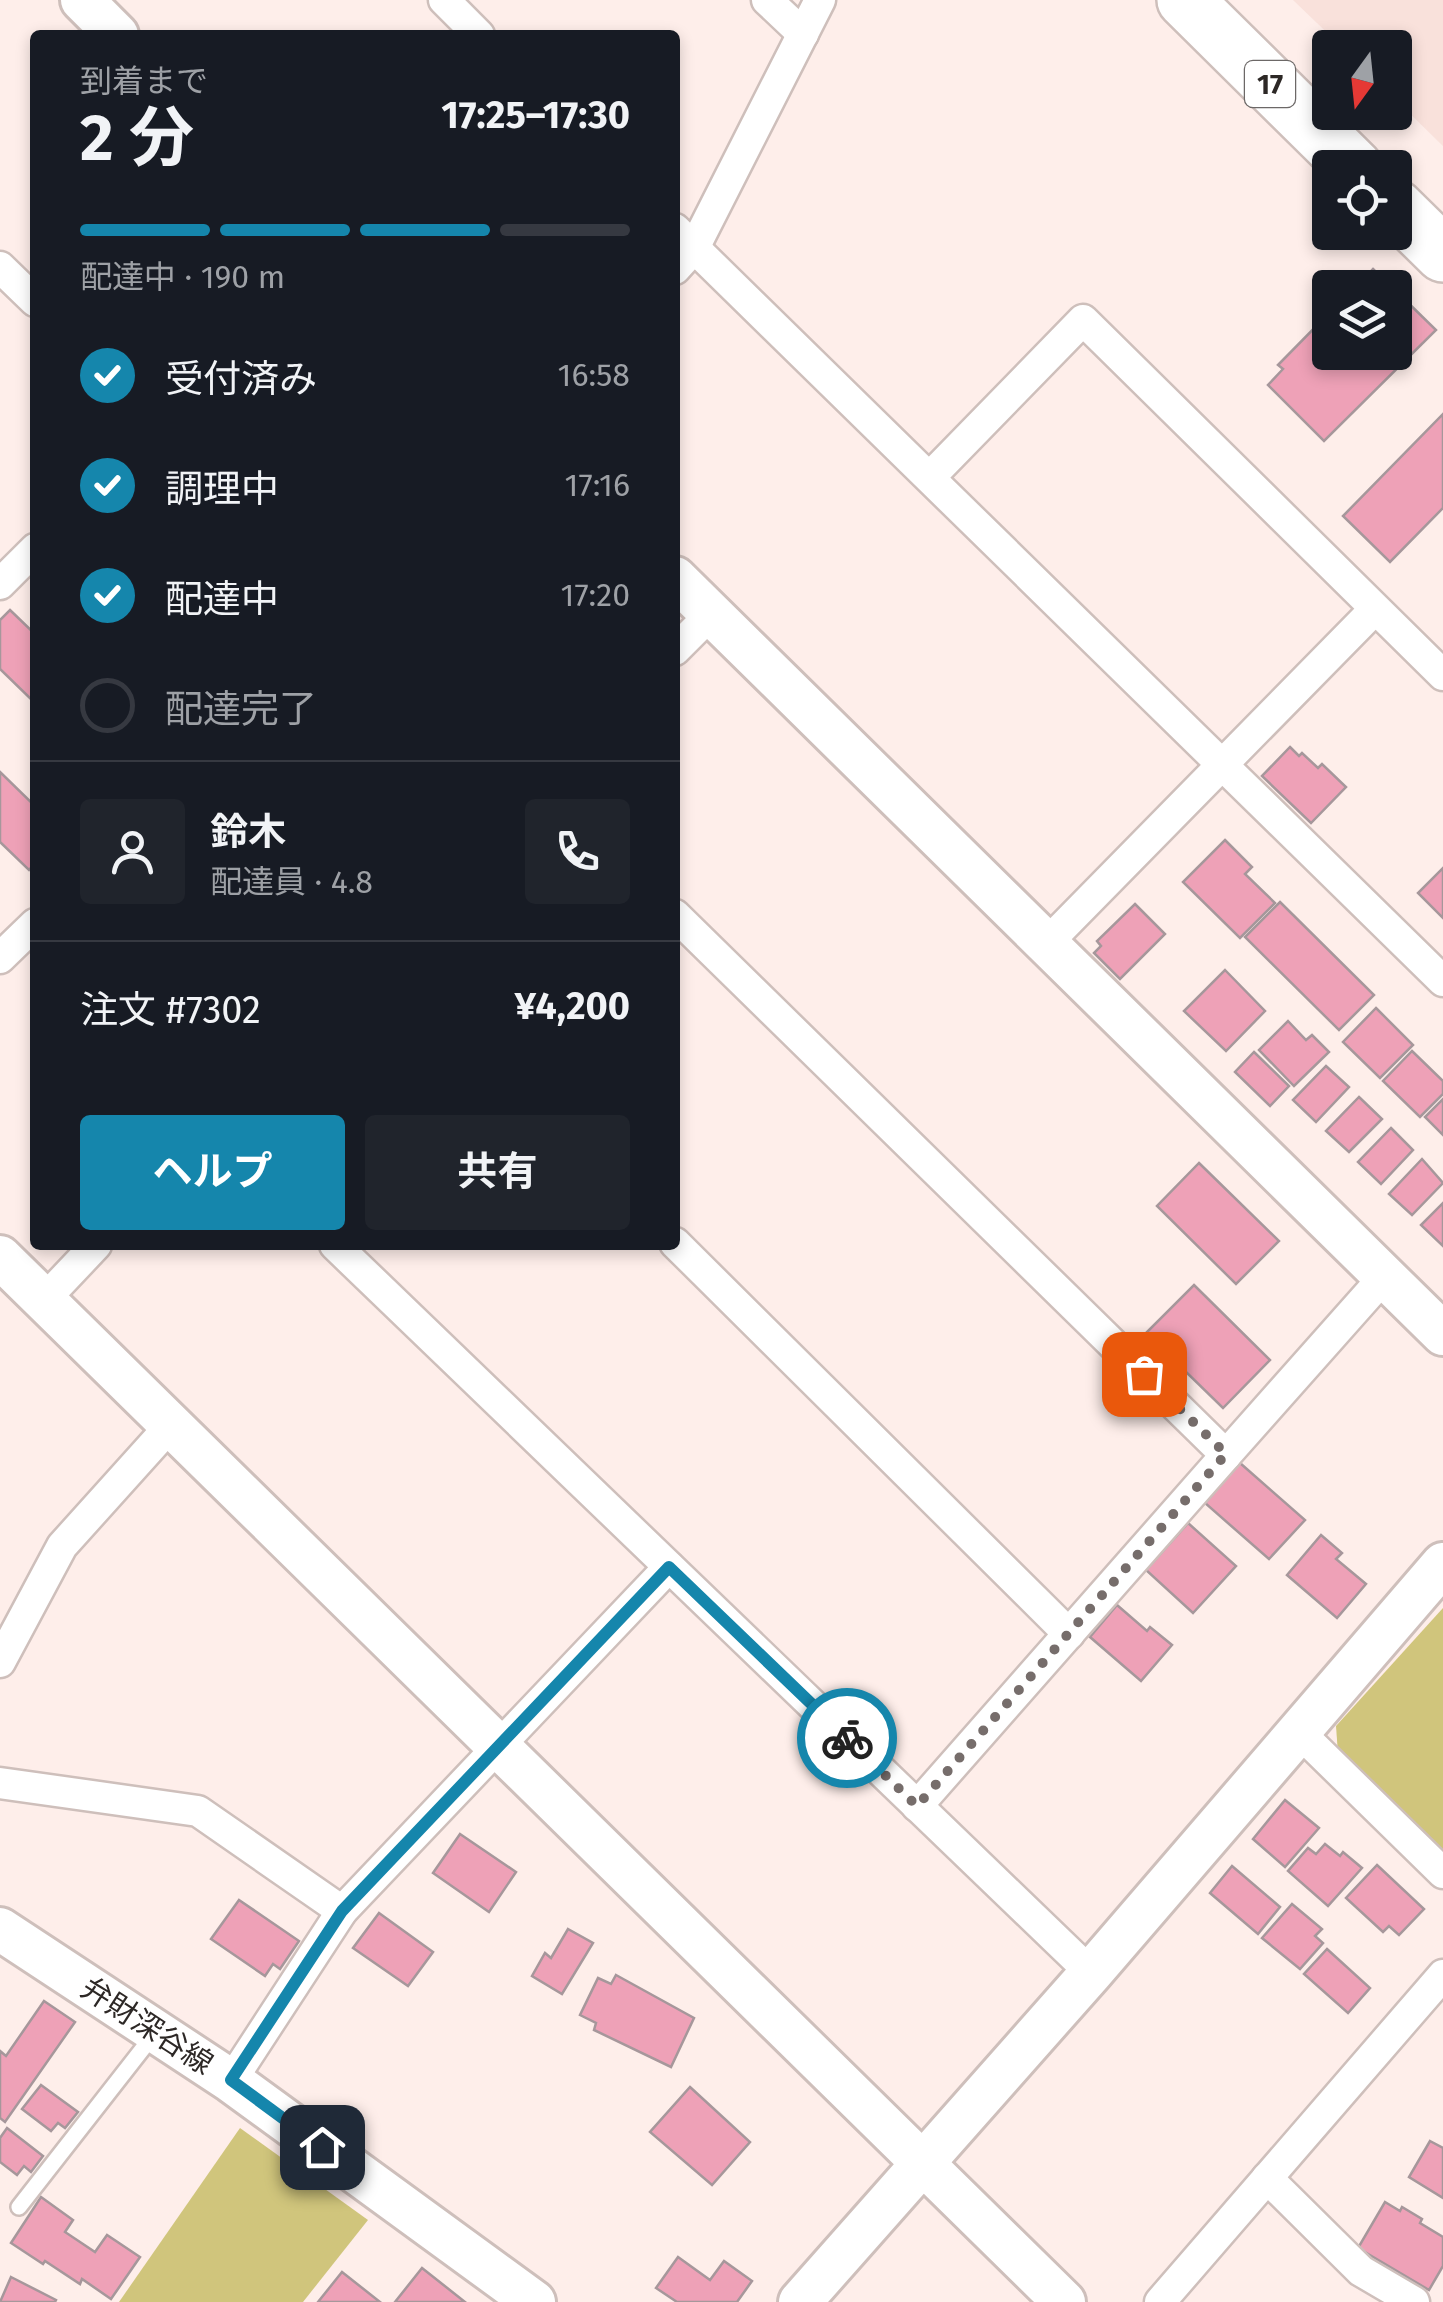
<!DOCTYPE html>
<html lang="ja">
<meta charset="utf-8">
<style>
:root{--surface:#171b24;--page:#20242c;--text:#f1f3f6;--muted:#9ea1a6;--line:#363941;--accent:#1586ac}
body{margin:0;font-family:"Fira Sans","Noto Sans JP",sans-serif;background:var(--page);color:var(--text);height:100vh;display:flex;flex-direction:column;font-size:38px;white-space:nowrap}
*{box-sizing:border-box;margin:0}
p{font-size:32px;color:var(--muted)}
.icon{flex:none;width:55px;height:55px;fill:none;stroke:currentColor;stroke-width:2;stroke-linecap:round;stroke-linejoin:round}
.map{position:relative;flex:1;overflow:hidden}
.side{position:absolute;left:30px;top:30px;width:650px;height:1220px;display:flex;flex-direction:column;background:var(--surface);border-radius:10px;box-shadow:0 5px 15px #0003}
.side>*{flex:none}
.needle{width:65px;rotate:195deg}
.buttons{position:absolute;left:1312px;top:30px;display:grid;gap:20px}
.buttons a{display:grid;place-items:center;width:100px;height:100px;border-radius:10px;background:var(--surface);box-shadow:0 5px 15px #0003;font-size:50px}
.pin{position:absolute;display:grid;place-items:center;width:85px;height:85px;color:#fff;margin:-42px;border-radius:20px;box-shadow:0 5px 15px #0006}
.courier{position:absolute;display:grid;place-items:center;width:100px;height:100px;margin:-50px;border:8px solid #1586ac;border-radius:50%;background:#fff;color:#222;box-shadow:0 2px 12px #0007}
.overview em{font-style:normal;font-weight:700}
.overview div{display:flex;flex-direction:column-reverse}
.overview{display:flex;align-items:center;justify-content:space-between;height:170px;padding:0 50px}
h1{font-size:65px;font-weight:700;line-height:75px}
.bar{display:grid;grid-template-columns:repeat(4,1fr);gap:15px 10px;align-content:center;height:120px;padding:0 50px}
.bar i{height:12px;border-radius:8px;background:var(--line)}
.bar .selected{background:var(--accent)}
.bar p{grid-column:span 4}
.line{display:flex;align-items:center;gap:25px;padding:0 50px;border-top:2px solid var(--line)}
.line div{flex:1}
.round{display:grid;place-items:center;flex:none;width:105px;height:105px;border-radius:10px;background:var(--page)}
ol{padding:0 50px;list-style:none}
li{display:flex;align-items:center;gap:30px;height:110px}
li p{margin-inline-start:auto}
li .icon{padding:10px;border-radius:50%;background:var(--accent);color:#fff;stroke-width:4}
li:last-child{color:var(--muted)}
li i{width:55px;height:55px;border:5px solid var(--line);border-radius:50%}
.primary-button{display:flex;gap:20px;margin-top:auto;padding:20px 50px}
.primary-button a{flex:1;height:115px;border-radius:10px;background:var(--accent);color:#fff;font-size:40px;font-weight:700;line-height:115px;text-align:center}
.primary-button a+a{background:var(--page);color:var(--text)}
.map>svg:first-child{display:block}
</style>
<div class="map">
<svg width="1443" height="2302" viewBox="0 0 1443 2302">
<rect width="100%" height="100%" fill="#feeeea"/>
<polygon fill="#f9e1db" points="1293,0 1443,0 1443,146 1395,99 1395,48 1342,47"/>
<g fill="#d0c57c">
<polygon points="1443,1608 1443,1858 1338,1754 1336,1726"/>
<polygon points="240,2128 368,2220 303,2302 119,2302"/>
</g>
<g fill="#eea1b7" stroke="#a6979b" stroke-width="2.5">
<polygon points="1373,269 1392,288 1355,288"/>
<polygon points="1395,290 1436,330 1324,441 1268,385 1283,369 1278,365 1330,312 1330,352 1395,352"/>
<polygon points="1443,414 1443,508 1390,562 1343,516"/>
<polygon points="10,610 35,634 35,703 0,669 0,620"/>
<polygon points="1290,747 1299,756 1302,753 1318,768 1322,764 1346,787 1311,823 1262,776"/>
<polygon points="0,772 35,806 35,863 29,870 0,842"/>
<polygon points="1225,840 1252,867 1245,874 1275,903 1240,938 1183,882"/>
<polygon points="1443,868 1443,918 1418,893"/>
<polygon points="1280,902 1374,995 1339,1030 1245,937"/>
<polygon points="1135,904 1165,934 1120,979 1094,953 1101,946 1097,941"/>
<polygon points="1225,970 1265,1011 1226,1051 1184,1011"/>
<polygon points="1376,1008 1413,1045 1380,1078 1343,1042"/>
<polygon points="1288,1021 1306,1040 1312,1035 1329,1052 1294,1086 1259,1050"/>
<polygon points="1412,1051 1443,1081 1443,1094 1420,1117 1383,1081"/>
<polygon points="1254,1052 1289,1086 1270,1106 1235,1072"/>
<polygon points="1326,1066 1349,1087 1316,1122 1293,1100"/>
<polygon points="1359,1097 1382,1119 1349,1152 1326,1131"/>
<polygon points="1443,1099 1443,1135 1425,1117"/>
<polygon points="1391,1128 1413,1150 1381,1184 1358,1162"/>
<polygon points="1422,1159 1443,1183 1412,1215 1389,1194"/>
<polygon points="1199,1163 1279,1241 1236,1284 1157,1206"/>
<polygon points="1443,1203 1443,1246 1421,1225"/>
<polygon points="1194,1285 1270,1360 1223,1408 1146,1333"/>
<polygon points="1240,1463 1305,1520 1269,1559 1205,1503"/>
<polygon points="1188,1523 1236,1566 1193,1613 1146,1570"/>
<polygon points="1321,1535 1342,1553 1336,1559 1366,1584 1337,1618 1287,1575"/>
<polygon points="1117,1605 1147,1631 1150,1627 1172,1645 1141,1681 1090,1637"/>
<polygon points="1285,1800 1319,1828 1285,1867 1253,1839"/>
<polygon points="460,1834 516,1872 489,1912 433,1873"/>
<polygon points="1325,1844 1340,1856 1343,1852 1362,1868 1328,1906 1288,1871 1308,1848 1316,1854"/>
<polygon points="1377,1865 1424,1909 1399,1935 1389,1926 1383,1932 1346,1898"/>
<polygon points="1232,1866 1280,1907 1258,1934 1210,1893"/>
<polygon points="239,1900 299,1941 280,1969 273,1964 265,1976 211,1939"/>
<polygon points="1292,1904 1322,1929 1315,1936 1323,1943 1300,1969 1262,1938"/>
<polygon points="379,1913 433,1952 408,1986 353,1948"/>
<polygon points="568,1929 593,1943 562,1994 532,1976 545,1953 551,1958"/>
<polygon points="1327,1949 1370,1988 1348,2013 1304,1974"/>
<polygon points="616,1975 694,2018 671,2067 594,2030 596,2023 580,2015 598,1978 611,1984"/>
<polygon points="44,2001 75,2022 5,2122 0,2118 0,2051 6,2056"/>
<polygon points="41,2085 78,2112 65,2128 58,2123 51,2131 22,2109"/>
<polygon points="690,2087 750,2142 712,2185 650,2132"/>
<polygon points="7,2128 43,2156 31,2172 24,2166 17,2175 0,2162 0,2138"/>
<polygon points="1430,2141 1443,2148 1443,2198 1409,2177"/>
<polygon points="41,2197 73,2220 65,2232 95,2252 107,2235 140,2257 111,2299 82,2279 80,2284 45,2261 43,2264 11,2243"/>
<polygon points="1385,2202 1400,2211 1402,2207 1422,2219 1420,2223 1443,2237 1443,2266 1429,2290 1358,2248"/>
<polygon points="678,2257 710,2280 724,2261 752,2281 737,2302 677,2302 656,2288"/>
<polygon points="422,2268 465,2302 395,2302"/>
<polygon points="342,2272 380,2302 318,2302"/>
<polygon points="11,2277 56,2300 55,2302 0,2302"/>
</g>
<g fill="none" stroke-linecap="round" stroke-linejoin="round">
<defs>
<polyline id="lane" points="19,2207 155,2033"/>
<g id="street">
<polyline points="444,0 479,35"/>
<polyline points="767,0 803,34"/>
<polyline points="675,229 1443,981"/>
<polyline points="0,267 35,301"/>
<polyline points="675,269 694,248 820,0"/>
<polyline points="930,477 1083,320 1443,675"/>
<polyline points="0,584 35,549"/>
<polyline points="675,650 712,613"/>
<polyline points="675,915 1226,1455 917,1806"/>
<polyline points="1046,944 1375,609"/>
<polyline points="0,958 35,924"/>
<polyline points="675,1243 1069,1634"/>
<polyline points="335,1245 1091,1973"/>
<polyline points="44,1300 96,1245"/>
<polyline points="1226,1455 1384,1277"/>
<polyline points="0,1662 62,1546 170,1426"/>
<polyline points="1300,1733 1443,1873"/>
<polyline points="0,1783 198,1811 342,1911"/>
<polyline points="231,2081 342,1911 669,1567"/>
<polyline points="1267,2178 1361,2271 1414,2302"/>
<polyline points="1160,2302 1443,1975"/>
</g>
<g id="secondary">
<polyline points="82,0 117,35"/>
<polyline points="675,578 1443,1334"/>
<polyline points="0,1257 1064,2302"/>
<polyline points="0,1929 231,2081 534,2302"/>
<polyline points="800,2302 1091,1973 1443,1564"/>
</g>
<g id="highway">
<polyline points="1185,0 1355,168"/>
<polyline points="1395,207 1443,254"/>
</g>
</defs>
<use href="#lane" stroke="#cebfbb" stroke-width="20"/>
<use href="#street" stroke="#cebfbb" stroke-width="35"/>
<use href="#secondary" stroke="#cebfbb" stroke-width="48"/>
<use href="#highway" stroke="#cebfbb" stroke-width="60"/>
<use href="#lane" stroke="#fff" stroke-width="15"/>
<use href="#street" stroke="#fff" stroke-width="30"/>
<use href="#secondary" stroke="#fff" stroke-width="42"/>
<use href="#highway" stroke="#fff" stroke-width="55"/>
</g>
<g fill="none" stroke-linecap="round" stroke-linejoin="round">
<polyline stroke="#766d6b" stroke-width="10" stroke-dasharray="0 18" points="847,1738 917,1806 1226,1454 1144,1374"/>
<polyline stroke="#1586ac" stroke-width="12" points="322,2147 231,2080 342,1911 669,1567 847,1738"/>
</g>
<g text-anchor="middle" stroke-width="8" stroke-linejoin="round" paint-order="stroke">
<rect fill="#fff" stroke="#6c6867" stroke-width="2.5" x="1245" y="61" width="50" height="46" rx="8"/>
<g font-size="28" font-weight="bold" fill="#2d2826">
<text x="1270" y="94">17</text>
</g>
<g font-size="30" fill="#2d2826" stroke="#fff">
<text transform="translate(147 2026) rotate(33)" y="10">弁財深谷線</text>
</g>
</g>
</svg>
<div class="buttons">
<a><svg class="needle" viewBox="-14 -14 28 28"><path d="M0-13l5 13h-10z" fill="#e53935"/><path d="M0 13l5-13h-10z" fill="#9ea1a6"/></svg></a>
<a><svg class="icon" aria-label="locate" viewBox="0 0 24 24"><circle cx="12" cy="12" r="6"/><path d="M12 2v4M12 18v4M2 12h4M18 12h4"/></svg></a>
<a><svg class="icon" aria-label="layers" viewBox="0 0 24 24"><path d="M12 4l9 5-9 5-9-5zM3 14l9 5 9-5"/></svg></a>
</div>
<div class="pin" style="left:1144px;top:1374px;background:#ea580c"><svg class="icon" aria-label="bag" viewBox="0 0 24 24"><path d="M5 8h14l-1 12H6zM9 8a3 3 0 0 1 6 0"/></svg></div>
<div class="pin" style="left:322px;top:2147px;background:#1f2937"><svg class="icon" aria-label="home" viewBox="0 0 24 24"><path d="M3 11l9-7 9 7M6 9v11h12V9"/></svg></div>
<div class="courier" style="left:847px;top:1738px"><svg class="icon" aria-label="bike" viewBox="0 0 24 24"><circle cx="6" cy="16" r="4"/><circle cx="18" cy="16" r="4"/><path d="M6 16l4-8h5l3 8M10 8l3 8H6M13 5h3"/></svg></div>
<section class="side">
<div class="overview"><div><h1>2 分</h1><p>到着まで</p></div><em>17:25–17:30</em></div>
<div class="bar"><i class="selected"></i><i class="selected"></i><i class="selected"></i><i></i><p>配達中 · 190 m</p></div>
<ol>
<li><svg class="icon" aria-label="check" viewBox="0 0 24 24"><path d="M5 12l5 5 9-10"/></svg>受付済み<p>16:58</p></li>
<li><svg class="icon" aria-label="check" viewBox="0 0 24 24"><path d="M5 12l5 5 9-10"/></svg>調理中<p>17:16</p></li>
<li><svg class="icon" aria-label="check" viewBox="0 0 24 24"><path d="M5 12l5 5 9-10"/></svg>配達中<p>17:20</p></li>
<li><i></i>配達完了</li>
</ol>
<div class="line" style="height:180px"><a class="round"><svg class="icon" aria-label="person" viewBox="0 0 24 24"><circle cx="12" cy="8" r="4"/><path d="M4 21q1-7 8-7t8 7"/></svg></a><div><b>鈴木</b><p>配達員 · 4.8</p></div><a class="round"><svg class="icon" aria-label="phone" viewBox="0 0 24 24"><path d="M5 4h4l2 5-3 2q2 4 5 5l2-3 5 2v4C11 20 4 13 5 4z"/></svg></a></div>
<div class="line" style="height:130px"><div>注文 #7302</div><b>¥4,200</b></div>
<div class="primary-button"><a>ヘルプ</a><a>共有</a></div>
</section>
</div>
